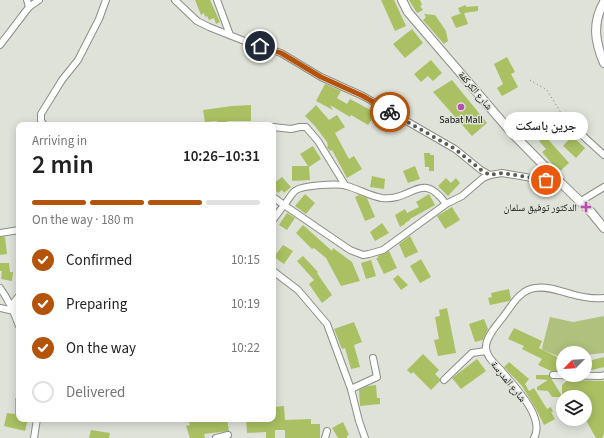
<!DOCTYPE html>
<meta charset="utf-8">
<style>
:root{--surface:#fff;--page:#f6f6f6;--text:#222;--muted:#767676;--line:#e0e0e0;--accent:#b45309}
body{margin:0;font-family:"Source Sans 3","Noto Naskh Arabic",sans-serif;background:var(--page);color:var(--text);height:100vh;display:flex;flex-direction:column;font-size:15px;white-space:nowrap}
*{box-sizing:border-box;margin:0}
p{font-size:13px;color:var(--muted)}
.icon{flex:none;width:22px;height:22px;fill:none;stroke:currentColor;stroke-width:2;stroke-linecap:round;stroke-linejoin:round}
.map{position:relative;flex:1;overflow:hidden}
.sheet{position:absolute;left:16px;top:122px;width:260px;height:300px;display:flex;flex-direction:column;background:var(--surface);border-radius:8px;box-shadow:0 2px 10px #0003}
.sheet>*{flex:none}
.needle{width:26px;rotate:246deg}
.tools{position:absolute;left:556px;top:346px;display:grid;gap:8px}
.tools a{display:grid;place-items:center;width:36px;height:36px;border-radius:50%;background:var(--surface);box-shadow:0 2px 10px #0003;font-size:20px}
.pin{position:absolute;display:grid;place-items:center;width:34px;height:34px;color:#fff;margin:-17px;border:2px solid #fff;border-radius:50%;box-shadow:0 1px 4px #0007}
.courier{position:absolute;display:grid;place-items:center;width:40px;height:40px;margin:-20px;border:3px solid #b45309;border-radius:50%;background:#fff;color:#222;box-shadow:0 1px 5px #0007}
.bubble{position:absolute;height:28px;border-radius:14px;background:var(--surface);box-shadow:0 2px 10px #0003;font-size:13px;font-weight:600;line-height:28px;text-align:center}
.headline em{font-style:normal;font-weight:600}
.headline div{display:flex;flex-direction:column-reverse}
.headline{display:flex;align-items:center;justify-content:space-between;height:68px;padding:0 16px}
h1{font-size:26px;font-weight:600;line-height:30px}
.bar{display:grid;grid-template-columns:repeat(4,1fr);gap:6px 4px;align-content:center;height:48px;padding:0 16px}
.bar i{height:5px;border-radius:3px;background:var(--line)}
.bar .on{background:var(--accent)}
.bar p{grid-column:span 4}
ol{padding:0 16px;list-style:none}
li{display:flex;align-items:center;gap:12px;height:44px}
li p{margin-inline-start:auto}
li .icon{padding:4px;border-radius:50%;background:var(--accent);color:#fff;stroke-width:4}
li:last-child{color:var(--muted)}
li i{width:22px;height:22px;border:2px solid var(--line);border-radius:50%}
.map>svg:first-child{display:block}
</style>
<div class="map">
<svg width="604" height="438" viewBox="0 0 604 438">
<rect width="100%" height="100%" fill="#dfe2d9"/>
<polygon fill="#afc17d" points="604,316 604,353 585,355 585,353 563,353 563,357 560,357 543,350 542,348 550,317 573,322"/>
<g fill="#aac062">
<polygon points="195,0 210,0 220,22 216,24 214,18 209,20 207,16 205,17 204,13 201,15"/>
<polygon points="381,0 394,0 406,26 395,31"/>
<polygon points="409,0 420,0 422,5 420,6 423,10 417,13"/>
<polygon points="466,5 466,7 478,6 478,11 464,13 468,24 456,28 451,17 462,13 460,13 458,8"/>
<polygon points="424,14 435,15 446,31 448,41 444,44 423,20 426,17"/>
<polygon points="412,29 423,43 405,58 393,44"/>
<polygon points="507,57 515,72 511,74 518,87 502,96 497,88 503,84 494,64"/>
<polygon points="431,60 442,73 433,81 428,76 421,82 414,74"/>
<polygon points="452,80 487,123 472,136 433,92"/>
<polygon points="325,84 341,91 337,98 347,104 350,99 376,113 368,125 351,115 350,117 330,105 333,110 316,101"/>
<polygon points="251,105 251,121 227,121 228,124 222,125 218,125 217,121 205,122 203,110 232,106"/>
<polygon points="316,105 329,120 337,115 345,127 335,133 349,159 354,156 362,169 347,178 332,150 330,151 327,147 328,146 327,142 315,126 305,116"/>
<polygon points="545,136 569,163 559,172 542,152 546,149 539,141"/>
<polygon points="572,136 585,148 576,158 563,146"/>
<polygon points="313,146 321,159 309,167 310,180 292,181 292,166 308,166 300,154"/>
<polygon points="424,153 430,153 430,155 434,155 434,171 429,171 429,167 425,167"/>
<polygon points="415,166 420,179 408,183 403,171"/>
<polygon points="372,176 385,179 384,189 370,187"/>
<polygon points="282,177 291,187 284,193 282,190 278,193 273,187 273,184"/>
<polygon points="446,178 451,183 456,178 460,183 448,196 438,186"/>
<polygon points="305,194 315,203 306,214 295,206"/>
<polygon points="429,194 435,205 410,219 410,220 405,223 405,224 400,227 395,215 405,209 407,213 419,207 416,202"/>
<polygon points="359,195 367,198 375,217 365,221 355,197"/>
<polygon points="452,207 460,220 445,229 437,216"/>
<polygon points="287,213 295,218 287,230 279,225"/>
<polygon points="382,223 389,233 375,241 370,232"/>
<polygon points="303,225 332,251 333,248 352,262 360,281 341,286 326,258 314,248 312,249 296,233"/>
<polygon points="410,236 418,252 405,258 399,244"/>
<polygon points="0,237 5,237 7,254 0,255"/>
<polygon points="283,245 293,251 284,264 274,257"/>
<polygon points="389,251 397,268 384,274 376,258 378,258 378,256"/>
<polygon points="303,256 318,272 317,273 332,295 322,303 309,284 314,280 297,261"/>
<polygon points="421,259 431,277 420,283 410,266"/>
<polygon points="371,260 376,276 366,279 361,263"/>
<polygon points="0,263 9,263 10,272 13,272 12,281 1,279 2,271 0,271"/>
<polygon points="398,275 408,285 401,290 393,279"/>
<polygon points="509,289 511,299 509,301 490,305 488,298 492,297 491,293"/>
<polygon points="447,308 456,353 438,356 434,340 439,339 435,317 440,316 439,310"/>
<polygon points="484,319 488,329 483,340 475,342 469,324"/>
<polygon points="354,322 362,342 354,345 360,367 351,369 345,348 342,349 334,329"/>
<polygon points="514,328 542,341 539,348 563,360 563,371 551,371 538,365 542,359 522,349 524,346 508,339"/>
<polygon points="423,354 439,370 435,374 440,379 440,381 431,390 413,372 411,374 407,370"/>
<polygon points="604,357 604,367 588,371 585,362"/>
<polygon points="477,359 486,371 461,389 452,378"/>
<polygon points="509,362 529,379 525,384 529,391 534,388 547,409 551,407 553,412 551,412 555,419 544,425 536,409 522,386 504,367"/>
<polygon points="536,375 549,375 562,396 562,385 568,380 604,381 604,434 602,438 596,438 587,422 585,412 585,397 552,397 548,391 537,390 537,387 548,380 536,379"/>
<polygon points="376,385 377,398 380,398 380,404 360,406 359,390 368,386"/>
<polygon points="15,398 19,398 19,419 28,419 25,431 4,426 7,413 15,414"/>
<polygon points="284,406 285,420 311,419 311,424 320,424 320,438 285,438 285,430 275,430 275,438 266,438 266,432 247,433 246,419 253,419 253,422 264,421 264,419 275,419 274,407"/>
<polygon points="188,419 227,419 229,431 204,434 205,438 190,438 186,426 190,425"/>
<polygon points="343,422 349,435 347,436 347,438 338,438 332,428"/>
<polygon points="91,430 110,433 109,438 89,438"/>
</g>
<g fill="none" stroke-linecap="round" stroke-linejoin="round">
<defs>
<g id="street">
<polyline points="27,0 29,7 39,0"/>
<polyline points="175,0 197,21 209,27 247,42 281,53 321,77 363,96 455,149 481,170 490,175"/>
<polyline points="217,0 230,35"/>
<polyline points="0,45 29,7"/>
<polyline points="564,117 571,125 604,155"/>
<polyline points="44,125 41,121 41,114 62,80 78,60 99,19 106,0"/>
<polyline points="273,127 291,129 300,127 306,127 318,141 345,185"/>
<path d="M273 197 284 205C288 201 291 194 295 191 302 185 339 183 347 186 358 189 370 196 382 198 412 202 422 169 446 204"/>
<polyline points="581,201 604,187"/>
<polyline points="273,220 284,205 350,250 363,255 369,254 383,250 446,204 462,196 483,178 490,175 502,173 561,183"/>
<polyline points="0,233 19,230"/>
<polyline points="273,271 298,290 327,324 351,389 359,421 365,438"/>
<path d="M0 288C9 300 14 312 19 326"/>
<polyline points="0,308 14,311"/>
<polyline points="14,310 14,302 19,296"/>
<polyline points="553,375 601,376 604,375"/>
<polyline points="444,380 472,353 486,351"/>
<polyline points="351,389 377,377 373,358"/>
<polyline points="34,438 37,419"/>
<polyline points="216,438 228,435"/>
<polyline points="325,438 327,431"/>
<path d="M534 438C546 417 513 385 500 369 494 363 485 355 486 346 487 334 500 322 506 313 514 302 521 290 535 288 548 286 559 291 571 294 581 297 593 299 604 298"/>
</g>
<g id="secondary">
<polyline points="402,0 408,12 511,132 561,183 591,212 604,228"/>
<path d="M604 2C592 23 595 42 604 63"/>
</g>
</defs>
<use href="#street" stroke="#8b8e85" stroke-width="8"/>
<use href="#secondary" stroke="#8b8e85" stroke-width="10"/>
<polyline stroke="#767872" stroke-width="1" stroke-dasharray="1 3" stroke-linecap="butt" points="530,80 547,90 561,113"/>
<use href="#street" stroke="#fff" stroke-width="6"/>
<use href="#secondary" stroke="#fff" stroke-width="8"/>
</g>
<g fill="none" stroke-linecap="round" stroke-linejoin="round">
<polyline stroke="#595b56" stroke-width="4" stroke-dasharray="0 7.2" points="390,112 455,149 481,170 490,175 502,173 546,180"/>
<polyline stroke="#b45309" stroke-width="5" points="260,46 281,53 321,77 363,96 390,112"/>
</g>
<g fill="#b84eb1" stroke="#dfe2d9" stroke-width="1.5">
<circle cx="461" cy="107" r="4"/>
<path d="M584 201h4v4h4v4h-4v4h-4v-4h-4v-4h4z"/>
</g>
<g text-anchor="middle" stroke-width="3" stroke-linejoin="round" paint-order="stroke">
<g font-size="10" fill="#11120f" stroke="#dfe2d9">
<text transform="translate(476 90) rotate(50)" y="4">شارع الكركفة</text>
<text transform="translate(509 381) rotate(51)" y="4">شارع المدرسة</text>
</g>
<g font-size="10" fill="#11120f" stroke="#dfe2d9">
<text x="461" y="123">Sabat Mall</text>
<text x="577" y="211" text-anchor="end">الدكتور توفيق سلمان</text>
</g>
</g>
</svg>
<div class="tools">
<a><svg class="needle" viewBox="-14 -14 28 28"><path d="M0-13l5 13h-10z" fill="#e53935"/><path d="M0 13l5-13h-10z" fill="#767676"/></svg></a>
<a><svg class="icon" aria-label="layers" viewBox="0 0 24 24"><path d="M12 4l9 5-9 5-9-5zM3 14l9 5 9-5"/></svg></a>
</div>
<div class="pin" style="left:546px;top:180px;background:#ea580c"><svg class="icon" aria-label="bag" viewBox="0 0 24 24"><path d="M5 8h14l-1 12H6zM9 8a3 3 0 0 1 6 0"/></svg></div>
<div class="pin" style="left:260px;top:46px;background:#1f2937"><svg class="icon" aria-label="home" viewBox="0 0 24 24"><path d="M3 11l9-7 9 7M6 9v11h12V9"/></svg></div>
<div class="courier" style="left:390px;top:112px"><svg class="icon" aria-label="bike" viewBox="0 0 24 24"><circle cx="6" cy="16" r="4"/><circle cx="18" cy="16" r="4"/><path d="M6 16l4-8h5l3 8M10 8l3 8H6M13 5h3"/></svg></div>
<div class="bubble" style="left:504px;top:112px;width:84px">جرين باسكت</div>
<section class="sheet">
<div class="headline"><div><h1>2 min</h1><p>Arriving in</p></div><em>10:26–10:31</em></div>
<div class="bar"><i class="on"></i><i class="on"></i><i class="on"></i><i></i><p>On the way · 180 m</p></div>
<ol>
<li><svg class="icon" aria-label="check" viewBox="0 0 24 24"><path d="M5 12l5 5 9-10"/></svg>Confirmed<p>10:15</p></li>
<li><svg class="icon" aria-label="check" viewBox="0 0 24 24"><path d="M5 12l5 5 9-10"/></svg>Preparing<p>10:19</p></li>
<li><svg class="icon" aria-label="check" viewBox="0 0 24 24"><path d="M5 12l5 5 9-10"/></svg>On the way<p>10:22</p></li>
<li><i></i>Delivered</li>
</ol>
</section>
</div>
